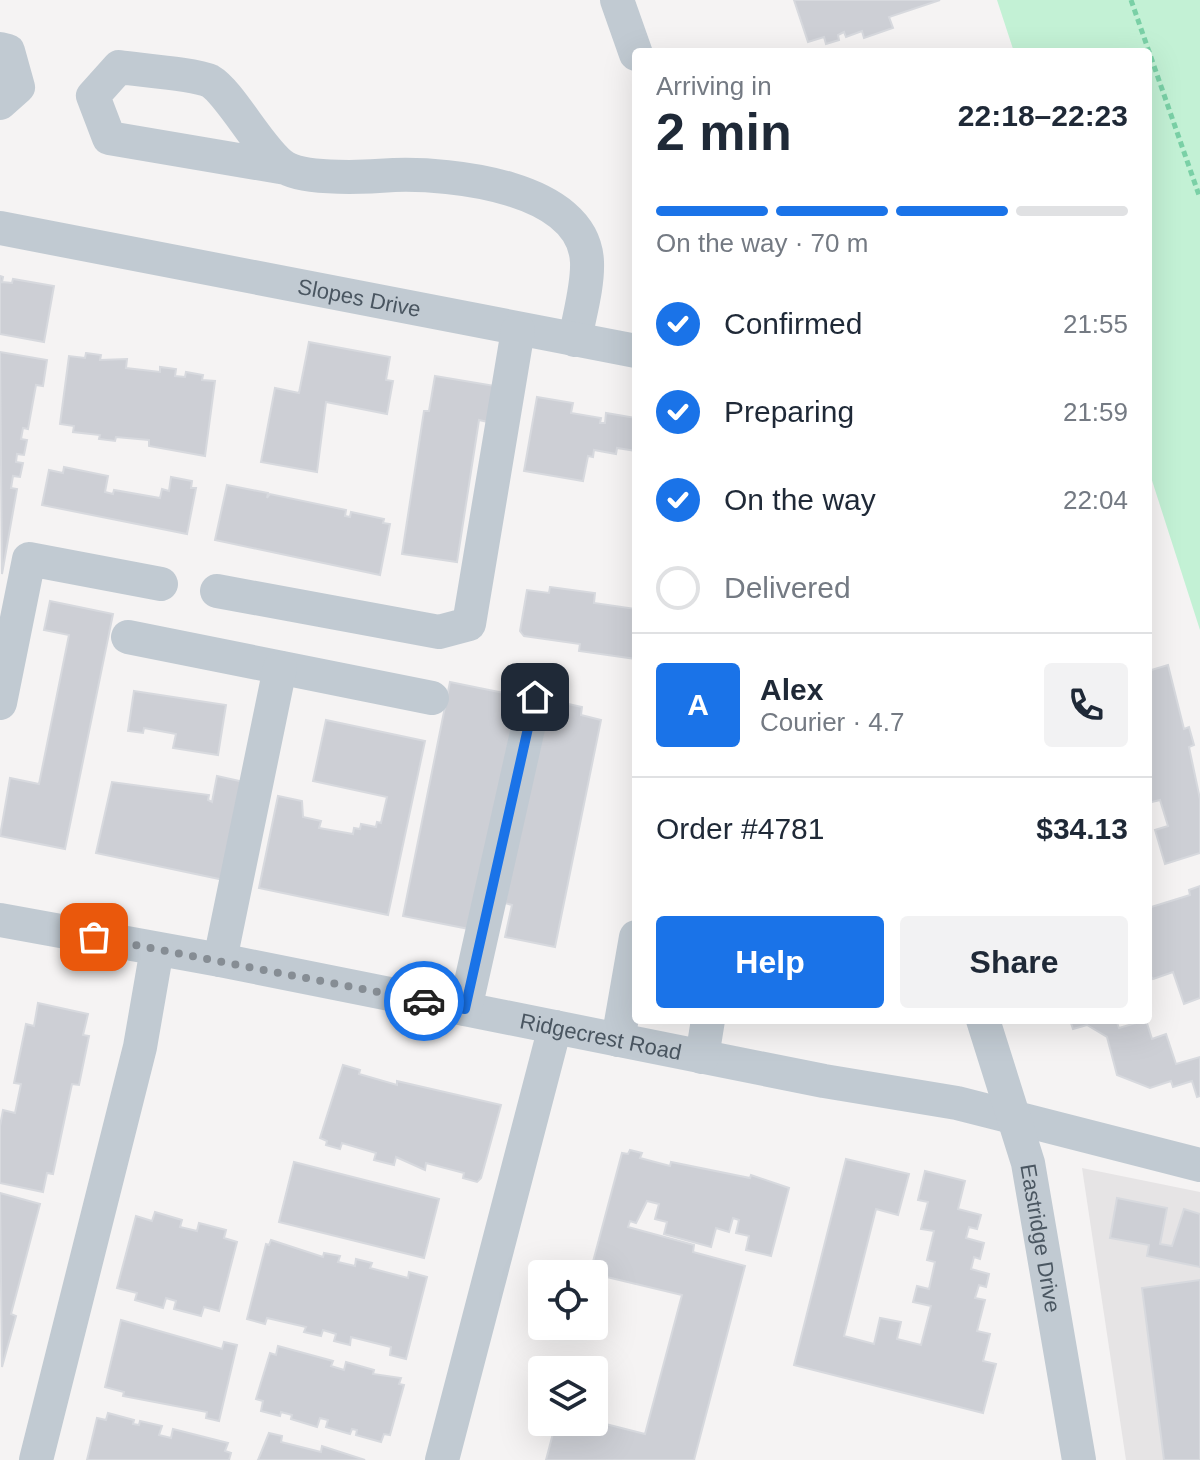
<!DOCTYPE html>
<meta charset="utf-8">
<style>
:root{--surface:#fff;--page:#f2f2f3;--text:#1f2937;--muted:#747a83;--line:#e0e1e3;--accent:#1a73e8}
body{margin:0;font-family:Arial,sans-serif;background:var(--page);color:var(--text);height:100vh;display:flex;flex-direction:column;font-size:30px;white-space:nowrap}
*{box-sizing:border-box;margin:0}
p{font-size:26px;color:var(--muted)}
.icon{flex:none;width:44px;height:44px;fill:none;stroke:currentColor;stroke-width:2;stroke-linecap:round;stroke-linejoin:round}
.map{position:relative;flex:1;overflow:hidden}
.drawer{position:absolute;left:632px;top:48px;width:520px;height:976px;display:flex;flex-direction:column;background:var(--surface);border-radius:8px;box-shadow:0 8px 32px #0002}
.drawer>*{flex:none}
.fabs{position:absolute;left:528px;top:1260px;display:grid;gap:16px}
.fabs a{display:grid;place-items:center;width:80px;height:80px;border-radius:8px;background:var(--surface);box-shadow:0 8px 32px #0002;font-size:40px}
.pin{position:absolute;display:grid;place-items:center;width:68px;height:68px;color:#fff;margin:-34px;border-radius:16px;box-shadow:0 4px 12px #0006}
.courier{position:absolute;display:grid;place-items:center;width:80px;height:80px;margin:-40px;border:6px solid #1a73e8;border-radius:50%;background:#fff;color:#222;box-shadow:0 2px 10px #0007}
.head em{font-style:normal;font-weight:700}
.head div{display:flex;flex-direction:column-reverse}
.head{display:flex;align-items:center;justify-content:space-between;height:136px;padding:0 24px}
h1{font-size:52px;font-weight:700;line-height:60px}
.bar{display:grid;grid-template-columns:repeat(4,1fr);gap:12px 8px;align-content:center;height:96px;padding:0 24px}
.bar i{height:10px;border-radius:6px;background:var(--line)}
.bar .on{background:var(--accent)}
.bar p{grid-column:span 4}
.line{display:flex;align-items:center;gap:20px;padding:0 24px;border-top:2px solid var(--line)}
.line div{flex:1}
.round{display:grid;place-items:center;flex:none;width:84px;height:84px;border-radius:8px;background:var(--page)}
ol{padding:0 24px;list-style:none}
li{display:flex;align-items:center;gap:24px;height:88px}
li p{margin-inline-start:auto}
li .icon{padding:8px;border-radius:50%;background:var(--accent);color:#fff;stroke-width:4}
li:last-child{color:var(--muted)}
li i{width:44px;height:44px;border:4px solid var(--line);border-radius:50%}
.button{display:flex;gap:16px;margin-top:auto;padding:16px 24px}
.button a{flex:1;height:92px;border-radius:8px;background:var(--accent);color:#fff;font-size:32px;font-weight:700;line-height:92px;text-align:center}
.button a+a{background:var(--page);color:var(--text)}
.map>svg:first-child{display:block}
</style>
<div class="map">
<svg width="1200" height="1460" viewBox="0 0 1200 1460">
<rect width="100%" height="100%" fill="#f5f3f3"/>
<polygon fill="#e6e4e5" points="1082,1168 1200,1192 1200,1460 1126,1460"/>
<polygon fill="#c3f1d5" points="997,0 1200,0 1200,630 1148,468 1148,52 1014,52"/>
<g fill="#cdcfd5" stroke="#d7d9de" stroke-width="2">
<polygon points="794,0 940,0 889,17 893,28 864,38 862,31 846,37 844,32 838,35 839,40 826,44 824,37 808,42"/>
<polygon points="0,276 3,277 2,282 12,283 13,279 54,286 44,342 0,334"/>
<polygon points="309,342 390,357 386,380 393,381 387,414 326,402 317,472 261,462 275,388 299,393"/>
<polygon points="0,352 47,360 43,386 36,385 28,429 23,428 21,439 27,440 24,455 17,454 16,462 23,463 20,477 13,476 11,488 17,489 2,574"/>
<polygon points="86,353 101,355 100,360 127,359 126,368 160,372 160,367 176,369 175,376 185,377 186,372 203,375 202,380 215,381 205,456 149,446 149,440 116,437 115,441 99,439 100,435 73,432 74,426 60,424 69,356 85,358"/>
<polygon points="435,376 495,386 488,422 479,420 457,562 402,554 424,411 429,411"/>
<polygon points="537,397 573,403 571,413 601,418 600,423 605,423 606,413 636,418 636,451 617,448 616,454 594,450 593,457 588,456 583,481 524,471"/>
<polygon points="64,467 108,476 105,492 113,494 114,490 160,498 162,489 169,491 171,477 192,481 191,488 196,488 187,534 42,505 49,470 63,473"/>
<polygon points="227,485 268,493 267,498 270,494 346,510 345,516 350,517 351,512 384,519 383,523 390,524 380,575 215,540"/>
<polygon points="550,587 595,593 594,603 636,609 636,659 579,651 580,644 524,636 520,631 527,590 549,593"/>
<polygon points="50,601 113,614 65,849 0,836 10,778 39,784 69,635 44,630"/>
<polygon points="1168,665 1184,729 1189,727 1194,745 1189,747 1200,799 1200,853 1165,864 1155,830 1168,826 1160,800 1148,803 1148,671"/>
<polygon points="450,682 519,696 469,929 403,916"/>
<polygon points="134,691 226,705 218,755 173,748 176,734 144,728 143,733 128,731"/>
<polygon points="546,699 582,707 581,715 601,720 555,947 505,937 512,905 505,903"/>
<polygon points="326,720 425,741 388,915 259,888 278,796 302,801 303,817 321,821 319,828 353,834 354,828 360,829 361,824 376,827 377,822 381,823 387,797 313,781"/>
<polygon points="217,776 244,782 224,880 96,853 112,782 209,795 208,800 212,802"/>
<polygon points="1200,886 1200,998 1184,1004 1173,972 1153,979 1148,972 1148,908 1190,895 1189,890"/>
<polygon points="38,1003 88,1014 83,1035 89,1036 79,1085 72,1084 53,1174 47,1173 43,1192 0,1183 0,1126 3,1110 15,1113 21,1084 14,1083 26,1024 34,1026"/>
<polygon points="1070,1020 1116,1020 1119,1028 1146,1020 1152,1039 1166,1034 1176,1064 1200,1057 1200,1096 1197,1097 1192,1081 1173,1087 1171,1081 1150,1088 1117,1075 1107,1037 1087,1025 1073,1029"/>
<polygon points="343,1065 360,1070 359,1074 397,1085 397,1081 501,1105 481,1178 477,1182 463,1178 464,1173 426,1163 425,1170 396,1157 394,1165 374,1160 376,1153 342,1143 340,1149 326,1145 327,1141 320,1138"/>
<polygon points="630,1150 642,1153 640,1158 670,1166 671,1162 750,1178 751,1175 789,1188 771,1256 746,1250 749,1236 736,1233 739,1220 733,1218 729,1232 716,1228 711,1247 664,1234 667,1222 655,1219 659,1204 647,1201 636,1223 630,1221 628,1227 694,1245 693,1252 745,1266 694,1460 546,1460 556,1422 594,1421 645,1434 682,1295 590,1273 622,1153 628,1154"/>
<polygon points="846,1159 909,1174 898,1215 876,1209 844,1336 874,1344 880,1318 901,1322 897,1339 921,1345 931,1306 913,1302 917,1286 929,1289 935,1262 927,1260 934,1231 921,1229 928,1202 918,1200 925,1171 965,1181 958,1209 981,1215 977,1229 969,1227 966,1238 984,1243 980,1259 974,1257 971,1269 989,1274 986,1287 979,1285 975,1298 985,1300 977,1331 990,1334 983,1361 996,1364 983,1413 794,1365"/>
<polygon points="294,1162 439,1199 424,1258 279,1222"/>
<polygon points="0,1193 40,1204 11,1314 16,1316 2,1367"/>
<polygon points="1117,1198 1167,1208 1160,1244 1172,1246 1184,1209 1200,1214 1200,1267 1147,1256 1149,1245 1110,1238"/>
<polygon points="155,1212 182,1220 180,1227 197,1231 199,1223 226,1230 224,1238 237,1242 219,1311 204,1307 201,1316 174,1309 176,1301 166,1298 163,1308 135,1300 137,1293 117,1288 136,1216 152,1221"/>
<polygon points="271,1240 323,1257 324,1253 340,1256 338,1262 355,1266 356,1259 372,1263 370,1268 408,1278 409,1272 427,1277 406,1359 390,1355 391,1347 351,1337 350,1345 334,1341 336,1334 323,1330 321,1336 304,1332 306,1327 267,1318 265,1324 247,1319 266,1244 269,1245"/>
<polygon points="1200,1280 1200,1460 1164,1460 1142,1288"/>
<polygon points="121,1320 222,1349 224,1342 237,1345 219,1421 206,1418 207,1412 123,1396 124,1392 105,1387"/>
<polygon points="278,1346 333,1361 331,1366 344,1370 346,1362 374,1370 373,1374 401,1378 399,1384 404,1385 390,1435 384,1434 381,1442 356,1435 357,1430 352,1429 350,1434 326,1427 328,1420 320,1418 317,1427 291,1419 292,1415 281,1412 280,1416 261,1411 263,1401 256,1399 270,1353 276,1355"/>
<polygon points="108,1413 134,1420 133,1424 139,1425 140,1421 162,1426 159,1435 171,1438 173,1429 228,1443 225,1451 231,1453 229,1460 87,1460 97,1418 106,1420"/>
<polygon points="269,1433 282,1436 281,1442 321,1452 322,1446 365,1460 258,1460"/>
</g>
<g fill="none" stroke-linecap="round" stroke-linejoin="round">
<polyline stroke="#7ad0a6" stroke-width="5" stroke-dasharray="6 4" stroke-linecap="butt" points="1131,0 1200,198"/>
<g stroke="#c1cad2" stroke-width="34">
<polyline points="617,0 636,54"/>
<polyline points="0,49 8,51 18,87 0,103"/>
<path d="M286 168 109 138 93 96 119 67C139 70 195 74 210 81 231 93 263 156 286 168 307 180 369 177 394 175 450 173 584 186 587 262 588 287 579 316 575 340"/>
<path id="s1" d="M0 228 636 351"/>
<polyline points="217,591 439,632 469,624 518,330"/>
<polyline points="128,637 432,698"/>
<polyline points="0,703 29,559 161,584"/>
<path id="s2" d="M0 920 220 960 824 1081 957 1103 1200 1165"/>
<polyline points="220,960 280,668"/>
<polyline points="465,1009 535,697"/>
<path id="s3" d="M983 1020 1028 1163 1079 1460"/>
<polyline points="618,1040 636,937"/>
<polyline points="702,1057 708,1020"/>
<polyline points="36,1460 140,1047 157,949"/>
<polyline points="442,1460 555,1027"/>
</g>
</g>
<g fill="none" stroke-linecap="round" stroke-linejoin="round">
<polyline stroke="#868d94" stroke-width="8" stroke-dasharray="0 14.4" points="94,937 424,1001"/>
<polyline stroke="#1a73e8" stroke-width="10" points="424,1001 465,1009 535,697"/>
</g>
<g text-anchor="middle" stroke-width="6" stroke-linejoin="round" paint-order="stroke">
<g font-size="22" fill="#4a5661" stroke="#fff">
<text dy="8" stroke="none"><textPath href="#s1" startOffset="366">Slopes Drive</textPath></text>
<text dy="8" stroke="none"><textPath href="#s2" startOffset="612">Ridgecrest Road</textPath></text>
<text dy="8" stroke="none"><textPath href="#s3" startOffset="226">Eastridge Drive</textPath></text>
</g>
</g>
</svg>
<div class="fabs">
<a><svg class="icon" aria-label="locate" viewBox="0 0 24 24"><circle cx="12" cy="12" r="6"/><path d="M12 2v4M12 18v4M2 12h4M18 12h4"/></svg></a>
<a><svg class="icon" aria-label="layers" viewBox="0 0 24 24"><path d="M12 4l9 5-9 5-9-5zM3 14l9 5 9-5"/></svg></a>
</div>
<div class="pin" style="left:94px;top:937px;background:#ea580c"><svg class="icon" aria-label="bag" viewBox="0 0 24 24"><path d="M5 8h14l-1 12H6zM9 8a3 3 0 0 1 6 0"/></svg></div>
<div class="pin" style="left:535px;top:697px;background:#1f2937"><svg class="icon" aria-label="home" viewBox="0 0 24 24"><path d="M3 11l9-7 9 7M6 9v11h12V9"/></svg></div>
<div class="courier" style="left:424px;top:1001px"><svg class="icon" aria-label="car" viewBox="0 0 24 24"><path d="M5 17H2v-5l4-1 3-4h7l3 4 3 1v5h-3M9 17h6M6 11h13"/><circle cx="7" cy="17" r="2"/><circle cx="17" cy="17" r="2"/></svg></div>
<section class="drawer">
<div class="head"><div><h1>2 min</h1><p>Arriving in</p></div><em>22:18–22:23</em></div>
<div class="bar"><i class="on"></i><i class="on"></i><i class="on"></i><i></i><p>On the way · 70 m</p></div>
<ol>
<li><svg class="icon" aria-label="check" viewBox="0 0 24 24"><path d="M5 12l5 5 9-10"/></svg>Confirmed<p>21:55</p></li>
<li><svg class="icon" aria-label="check" viewBox="0 0 24 24"><path d="M5 12l5 5 9-10"/></svg>Preparing<p>21:59</p></li>
<li><svg class="icon" aria-label="check" viewBox="0 0 24 24"><path d="M5 12l5 5 9-10"/></svg>On the way<p>22:04</p></li>
<li><i></i>Delivered</li>
</ol>
<div class="line" style="height:144px"><b class="round" style="background:var(--accent);color:#fff">A</b><div><b>Alex</b><p>Courier · 4.7</p></div><a class="round"><svg class="icon" aria-label="phone" viewBox="0 0 24 24"><path d="M5 4h4l2 5-3 2q2 4 5 5l2-3 5 2v4C11 20 4 13 5 4z"/></svg></a></div>
<div class="line" style="height:104px"><div>Order #4781</div><b>$34.13</b></div>
<div class="button"><a>Help</a><a>Share</a></div>
</section>
</div>
